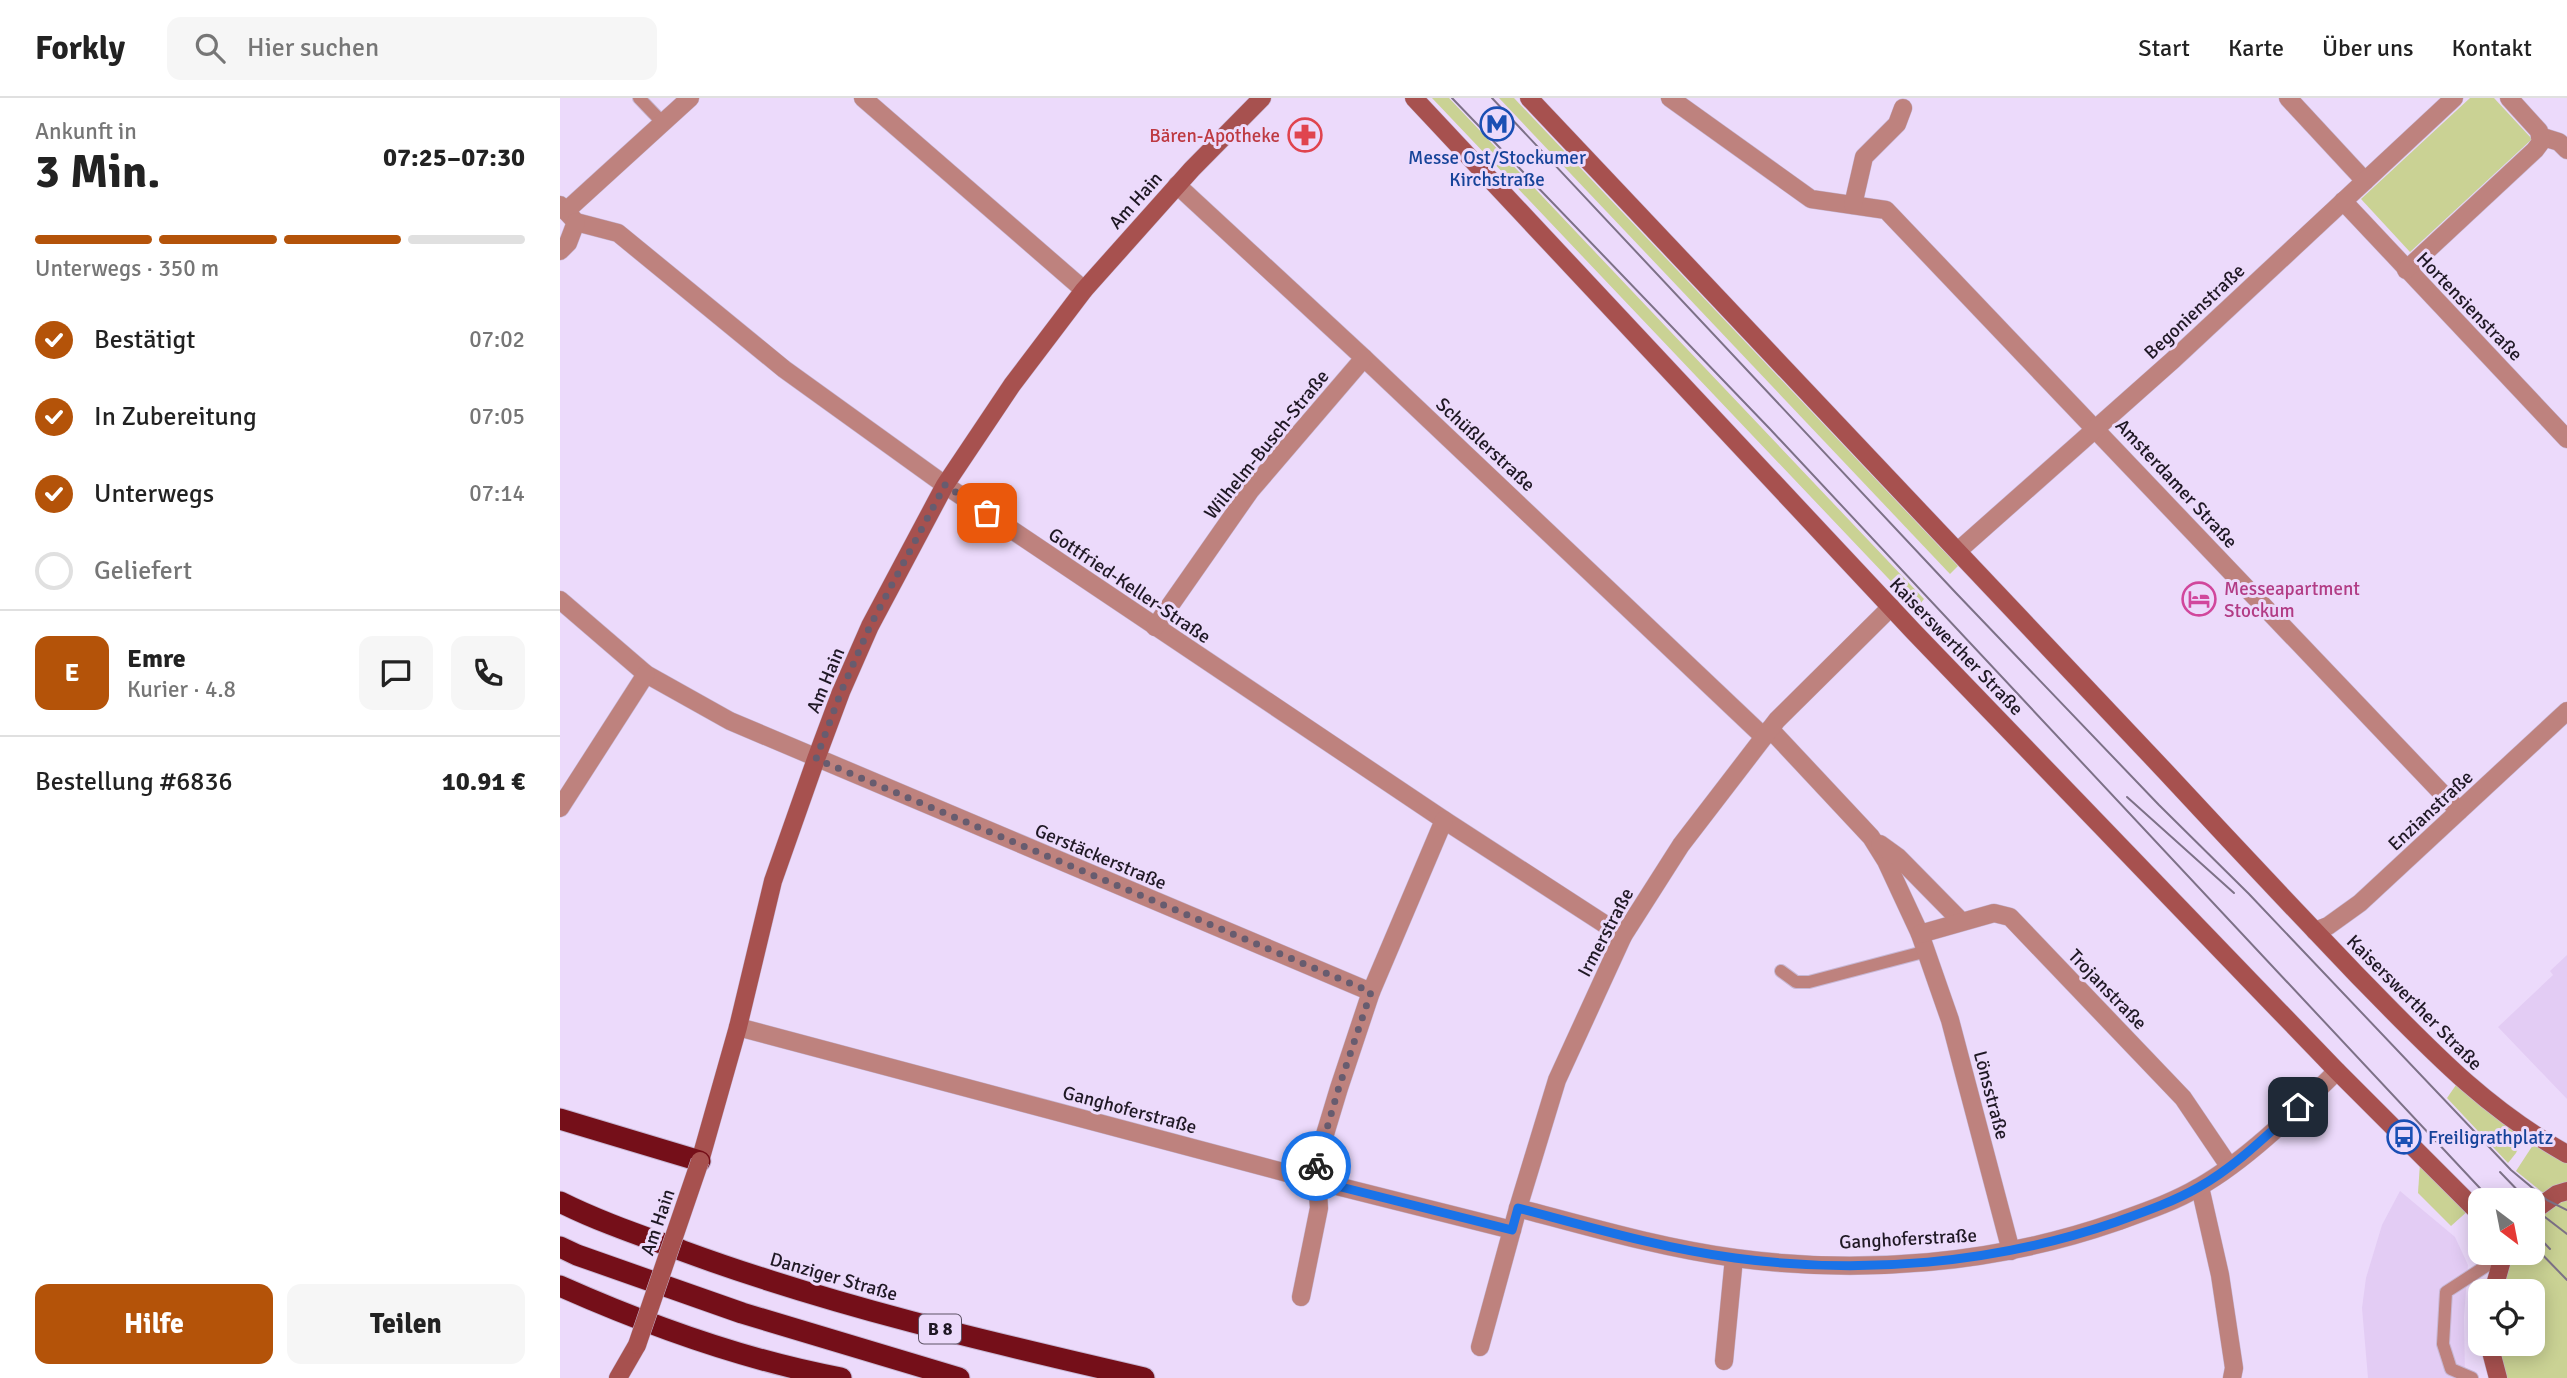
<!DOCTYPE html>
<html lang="de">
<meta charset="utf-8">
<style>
:root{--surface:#fff;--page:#f6f6f6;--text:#222;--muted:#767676;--line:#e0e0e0;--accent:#b45309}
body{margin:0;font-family:Signika,sans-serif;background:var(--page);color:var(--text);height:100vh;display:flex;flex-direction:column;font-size:26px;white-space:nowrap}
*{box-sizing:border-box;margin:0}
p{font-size:23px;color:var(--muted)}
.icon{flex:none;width:38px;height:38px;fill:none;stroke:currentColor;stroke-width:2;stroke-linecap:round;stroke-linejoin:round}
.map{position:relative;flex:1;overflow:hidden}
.details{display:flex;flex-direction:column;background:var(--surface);width:560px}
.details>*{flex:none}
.needle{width:46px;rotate:148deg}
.fabs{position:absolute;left:1908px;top:1090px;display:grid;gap:14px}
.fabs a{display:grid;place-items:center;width:77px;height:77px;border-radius:14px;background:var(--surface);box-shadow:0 4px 18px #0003;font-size:35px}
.pin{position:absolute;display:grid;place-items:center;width:60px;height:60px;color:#fff;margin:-30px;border-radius:14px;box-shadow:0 4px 10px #0006}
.courier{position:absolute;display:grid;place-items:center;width:70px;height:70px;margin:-35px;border:5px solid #1a73e8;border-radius:50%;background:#fff;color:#222;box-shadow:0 2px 9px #0007}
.headline em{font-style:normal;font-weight:700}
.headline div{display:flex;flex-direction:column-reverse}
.headline{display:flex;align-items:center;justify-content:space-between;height:119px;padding:0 35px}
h1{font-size:46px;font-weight:700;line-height:52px}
.bar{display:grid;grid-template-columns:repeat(4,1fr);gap:10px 7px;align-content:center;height:84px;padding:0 35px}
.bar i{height:9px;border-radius:5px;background:var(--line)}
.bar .active{background:var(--accent)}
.bar p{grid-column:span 4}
.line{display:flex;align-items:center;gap:18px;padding:0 35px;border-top:2px solid var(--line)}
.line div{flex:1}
.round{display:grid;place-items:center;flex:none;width:74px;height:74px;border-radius:14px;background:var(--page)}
ol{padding:0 35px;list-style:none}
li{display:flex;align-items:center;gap:21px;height:77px}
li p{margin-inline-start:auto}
li .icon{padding:7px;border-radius:50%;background:var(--accent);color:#fff;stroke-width:4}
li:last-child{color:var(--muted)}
li i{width:38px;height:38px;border:4px solid var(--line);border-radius:50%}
.cta{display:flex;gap:14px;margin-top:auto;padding:14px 35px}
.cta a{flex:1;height:80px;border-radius:14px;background:var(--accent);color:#fff;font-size:28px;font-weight:700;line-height:80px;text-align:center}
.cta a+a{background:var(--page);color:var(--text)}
header{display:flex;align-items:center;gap:42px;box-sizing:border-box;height:98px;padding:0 35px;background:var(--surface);border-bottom:2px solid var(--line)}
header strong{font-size:33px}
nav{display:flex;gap:38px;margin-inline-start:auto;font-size:24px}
.search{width:490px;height:63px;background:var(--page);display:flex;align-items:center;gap:18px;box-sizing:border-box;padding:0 24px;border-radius:14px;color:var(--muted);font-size:26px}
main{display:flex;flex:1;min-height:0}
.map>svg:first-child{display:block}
</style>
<header>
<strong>Forkly</strong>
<div class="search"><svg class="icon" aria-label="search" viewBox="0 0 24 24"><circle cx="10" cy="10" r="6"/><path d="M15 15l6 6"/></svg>Hier suchen</div>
<nav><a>Start</a><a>Karte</a><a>Über uns</a><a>Kontakt</a></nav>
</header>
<main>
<section class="details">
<div class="headline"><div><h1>3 Min.</h1><p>Ankunft in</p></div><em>07:25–07:30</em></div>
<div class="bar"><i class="active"></i><i class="active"></i><i class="active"></i><i></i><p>Unterwegs · 350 m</p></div>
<ol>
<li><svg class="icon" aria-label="check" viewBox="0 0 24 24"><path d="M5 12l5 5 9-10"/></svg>Bestätigt<p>07:02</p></li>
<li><svg class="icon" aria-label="check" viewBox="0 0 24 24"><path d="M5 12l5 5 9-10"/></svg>In Zubereitung<p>07:05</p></li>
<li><svg class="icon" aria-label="check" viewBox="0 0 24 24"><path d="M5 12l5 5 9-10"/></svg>Unterwegs<p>07:14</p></li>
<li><i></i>Geliefert</li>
</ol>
<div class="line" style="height:126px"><b class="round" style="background:var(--accent);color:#fff">E</b><div><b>Emre</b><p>Kurier · 4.8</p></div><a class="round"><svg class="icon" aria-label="chat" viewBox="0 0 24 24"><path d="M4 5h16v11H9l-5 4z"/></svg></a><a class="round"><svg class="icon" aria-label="phone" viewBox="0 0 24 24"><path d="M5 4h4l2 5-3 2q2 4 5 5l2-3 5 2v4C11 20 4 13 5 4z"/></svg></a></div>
<div class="line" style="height:91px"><div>Bestellung #6836</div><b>10.91 €</b></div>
<div class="cta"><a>Hilfe</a><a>Teilen</a></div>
</section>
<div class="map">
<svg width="2007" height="1280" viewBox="0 0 2007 1280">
<rect width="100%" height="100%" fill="#ecdafb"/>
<g fill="#e3ccf4">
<polygon points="2007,857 2007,1001 1938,929 1993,877 1990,873"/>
<polygon points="1840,1093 1895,1139 1908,1167 1904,1219 1905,1280 1808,1280 1802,1210 1806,1180 1822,1127"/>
</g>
<g fill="#cad294">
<polygon points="872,0 889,0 1364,501 1360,506 1368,515 1364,518"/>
<polygon points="939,0 954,0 1398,468 1390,476"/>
<polygon points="1910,0 1934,0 1972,41 1850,154 1801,101"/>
<polygon points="1896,987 1924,1011 1963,1039 1956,1055 1948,1065 1887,1000"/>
<polygon points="1973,1047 2007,1063 2007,1089 1987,1098 1956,1073"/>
<polygon points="1860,1065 1910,1111 1891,1128 1858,1095"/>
<polygon points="2007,1098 2007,1280 1946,1280 1937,1246 1972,1246 1972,1194 1939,1193 1950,1155 1972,1155 1972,1119"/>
</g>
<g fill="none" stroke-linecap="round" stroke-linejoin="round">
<defs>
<g id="lane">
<polyline points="79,0 103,25"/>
<polyline points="1221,873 1236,884 1249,884 1367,853"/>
<polyline points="1912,1280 1891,1271 1883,1246 1886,1194 1943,1157"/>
</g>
<g id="street">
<polyline points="303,0 524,192"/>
<polyline points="1110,0 1251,101 1326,112 1899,713"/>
<polyline points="1728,0 1805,83"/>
<polyline points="1980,38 1999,44 2007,52"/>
<polyline points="617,87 804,260 1204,639"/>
<polyline points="1783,103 2007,341"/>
<polyline points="0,107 16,124 58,135 224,271 385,387 884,722 1063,838"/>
<polyline points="1293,107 1304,59 1337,26 1343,10"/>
<polyline points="6,113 130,0"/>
<polyline points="0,153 8,145 16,124"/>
<polyline points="1846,172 1975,52 1981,44 1979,33 1949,0"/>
<polyline points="1399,452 1613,262 1894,0"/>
<polyline points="0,502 86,576 170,623 811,894"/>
<polyline points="595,529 690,393 804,260"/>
<polyline points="1210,631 1311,739 1326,763 1360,836 1390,922 1451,1153"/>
<polyline points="0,710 86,576"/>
<polyline points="1320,746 1338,759 1401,823"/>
<polyline points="1755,833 1768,828 1800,805 2007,613"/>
<polyline points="1360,836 1434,815 1450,819 1623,1000 1669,1068"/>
<polyline points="178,929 757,1083 952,1132"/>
<polyline points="1640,1089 1660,1177 1674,1270 1672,1280"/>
<path d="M958 1110C1030 1129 1101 1150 1175 1160 1302 1177 1435 1166 1556 1124 1584 1114 1614 1104 1639 1089 1687 1062 1737 1012 1777 973"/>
<polyline points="741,1199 759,1110 756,1066 779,990 811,894 884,722"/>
<polyline points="920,1249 958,1110 997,982 1063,838 1121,747 1217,622 1331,509"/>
<polyline points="1164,1263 1174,1160"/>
</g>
<g id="secondary">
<polyline points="854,0 1354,534 1777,973 1920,1116"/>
<path d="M969 0C1181 223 1393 447 1604 672 1668 741 1733 810 1798 878 1865 946 1922 1009 2007 1056"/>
<polyline points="140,1063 178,929 213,783 256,661 281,594 310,528 385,387 452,287 524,192 632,71 702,0"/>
<polyline points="1972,1114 1997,1096 2007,1093"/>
<polyline points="1933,1194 1944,1155"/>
<polyline points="1929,1246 1938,1280"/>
<polyline points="58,1280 77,1247"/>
</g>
<g id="highway">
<polyline points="0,1021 140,1063"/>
<path d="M0 1104C40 1124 82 1138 123 1153 273 1208 428 1244 584 1280"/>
<polyline points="0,1149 17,1157 182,1215 399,1280"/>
<path d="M0 1188C90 1228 184 1262 281 1280"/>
</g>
</defs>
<use href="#lane" stroke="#c7b7d4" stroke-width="14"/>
<use href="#street" stroke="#c7b7d4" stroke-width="19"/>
<use href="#secondary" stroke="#c7b7d4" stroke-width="19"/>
<use href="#highway" stroke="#c7b7d4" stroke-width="23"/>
<use href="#lane" stroke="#be827e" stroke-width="12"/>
<use href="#street" stroke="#be827e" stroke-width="18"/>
<use href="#secondary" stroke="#a7514f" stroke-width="18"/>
<use href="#highway" stroke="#750f19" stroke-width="21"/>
<g stroke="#7d7187" stroke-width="2">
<polyline points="892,0 1210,331 1931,1102"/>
<polyline points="932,0 1396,495 1599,707 1689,796 1951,1072 1987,1102 2007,1112"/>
<polyline points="1567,699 1674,795"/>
<polyline points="1940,1074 1967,1102"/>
<polyline points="1972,1109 2007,1136"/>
<polyline points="1972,1132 1990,1151"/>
<polyline points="1972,1146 2007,1182"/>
</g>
<defs>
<polyline id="secondary-bridge" points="77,1247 140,1063"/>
</defs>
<use href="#secondary-bridge" stroke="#c7b7d4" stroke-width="19" stroke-linecap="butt"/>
<use href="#secondary-bridge" stroke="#a7514f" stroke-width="18"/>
</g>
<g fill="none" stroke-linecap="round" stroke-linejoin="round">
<polyline stroke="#675c6f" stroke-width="7" stroke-dasharray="0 12.6" points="427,415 385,387 310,528 281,594 256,661 811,894 779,989 756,1068"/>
<path stroke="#1a73e8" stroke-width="9" d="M756 1068 757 1083 952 1132 958 1110C1030 1129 1101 1150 1175 1160 1302 1177 1435 1166 1556 1124 1584 1114 1613 1104 1639 1089 1675 1069 1707 1037 1738 1009"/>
</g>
<defs>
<symbol id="metro-ring" viewBox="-11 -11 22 22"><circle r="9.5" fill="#ecdafb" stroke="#1a4fb4" stroke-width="1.5"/><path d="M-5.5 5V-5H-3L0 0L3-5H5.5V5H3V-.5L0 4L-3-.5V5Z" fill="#1a4fb4"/></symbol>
<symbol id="pharmacy-ring" viewBox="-11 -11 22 22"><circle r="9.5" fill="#ecdafb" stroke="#e0444e" stroke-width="1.5"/><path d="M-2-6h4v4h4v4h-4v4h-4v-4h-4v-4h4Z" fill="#e0444e"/></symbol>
<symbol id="hotel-ring" viewBox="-11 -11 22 22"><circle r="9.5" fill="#ecdafb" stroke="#d1479c" stroke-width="1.5"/><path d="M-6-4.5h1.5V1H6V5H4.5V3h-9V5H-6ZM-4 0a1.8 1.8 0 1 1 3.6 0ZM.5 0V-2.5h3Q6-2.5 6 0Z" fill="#d1479c"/></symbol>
<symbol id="bus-ring" viewBox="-11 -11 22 22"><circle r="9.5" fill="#ecdafb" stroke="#1a4fb4" stroke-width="1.5"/><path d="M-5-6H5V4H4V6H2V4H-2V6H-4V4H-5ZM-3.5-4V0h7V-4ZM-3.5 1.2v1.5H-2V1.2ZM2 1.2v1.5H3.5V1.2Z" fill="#1a4fb4"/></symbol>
</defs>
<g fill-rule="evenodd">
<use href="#metro-ring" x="918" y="7" width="38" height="38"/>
<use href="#pharmacy-ring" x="726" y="18" width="38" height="38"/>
<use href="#hotel-ring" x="1620" y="482" width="38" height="38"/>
<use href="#bus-ring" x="1825" y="1020" width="38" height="38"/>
</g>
<g text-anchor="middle" stroke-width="6" stroke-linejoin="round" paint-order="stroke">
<rect fill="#ecdafb" stroke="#5c5264" stroke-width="2" x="359" y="1216.5" width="42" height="29" rx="5"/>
<g font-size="18" font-weight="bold" fill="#1f1824">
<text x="380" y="1237">B 8</text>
</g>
<g font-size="19" fill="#be3a42" stroke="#ecdafb" text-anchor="end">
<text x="720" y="44">Bären-Apotheke</text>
</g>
<g font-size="19" fill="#164399" stroke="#ecdafb">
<text x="937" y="66">Messe Ost/Stockumer<tspan x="937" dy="22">Kirchstraße</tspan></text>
<text x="1868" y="1046" text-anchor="start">Freiligrathplatz</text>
</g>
<g font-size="19" fill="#1f1824" stroke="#ecdafb">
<text transform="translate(575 102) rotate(-48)" y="7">Am Hain</text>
<text transform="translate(1910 208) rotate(46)" y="7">Hortensienstraße</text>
<text transform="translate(1634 213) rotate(-43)" y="7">Begonienstraße</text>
<text transform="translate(706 346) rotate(-51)" y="7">Wilhelm-Busch-Straße</text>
<text transform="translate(926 346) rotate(43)" y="7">Schüßlerstraße</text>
<text transform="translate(1617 385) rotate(47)" y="7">Amsterdamer Straße</text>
<text transform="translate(570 487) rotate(34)" y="7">Gottfried-Keller-Straße</text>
<text transform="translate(1397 548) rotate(46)" y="7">Kaiserswerther Straße</text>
<text transform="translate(265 582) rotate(-67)" y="7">Am Hain</text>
<text transform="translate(1870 712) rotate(-43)" y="7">Enzianstraße</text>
<text transform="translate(541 758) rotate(23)" y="7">Gerstäckerstraße</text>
<text transform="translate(1045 834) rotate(-62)" y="7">Irmerstraße</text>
<text transform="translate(1548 891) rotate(46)" y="7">Trojanstraße</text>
<text transform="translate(1855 904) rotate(45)" y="7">Kaiserswerther Straße</text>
<text transform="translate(1432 997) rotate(75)" y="7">Lönsstraße</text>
<text transform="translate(570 1011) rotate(15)" y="7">Ganghoferstraße</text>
<text transform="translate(97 1124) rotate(-71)" y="7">Am Hain</text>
<text transform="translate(1348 1140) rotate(-3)" y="7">Ganghoferstraße</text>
<text transform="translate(274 1178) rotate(16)" y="7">Danziger Straße</text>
</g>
<g font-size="19" fill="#b23c85" stroke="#ecdafb" text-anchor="start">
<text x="1664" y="497">Messeapartment<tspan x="1664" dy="22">Stockum</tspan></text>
</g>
</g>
</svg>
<div class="fabs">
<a><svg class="needle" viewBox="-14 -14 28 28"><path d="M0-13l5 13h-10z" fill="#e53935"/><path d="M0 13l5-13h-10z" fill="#767676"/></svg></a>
<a><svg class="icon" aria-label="locate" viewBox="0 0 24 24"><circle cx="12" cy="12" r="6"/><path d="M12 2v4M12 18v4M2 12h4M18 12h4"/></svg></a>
</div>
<div class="pin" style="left:427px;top:415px;background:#ea580c"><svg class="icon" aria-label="bag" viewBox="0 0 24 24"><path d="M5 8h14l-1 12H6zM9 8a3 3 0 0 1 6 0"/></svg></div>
<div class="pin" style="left:1738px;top:1009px;background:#1f2937"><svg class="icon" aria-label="home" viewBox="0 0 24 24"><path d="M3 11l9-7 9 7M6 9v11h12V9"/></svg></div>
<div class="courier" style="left:756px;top:1068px"><svg class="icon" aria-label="bike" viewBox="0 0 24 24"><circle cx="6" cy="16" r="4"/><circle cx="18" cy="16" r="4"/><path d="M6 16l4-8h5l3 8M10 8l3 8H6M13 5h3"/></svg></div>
</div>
</main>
